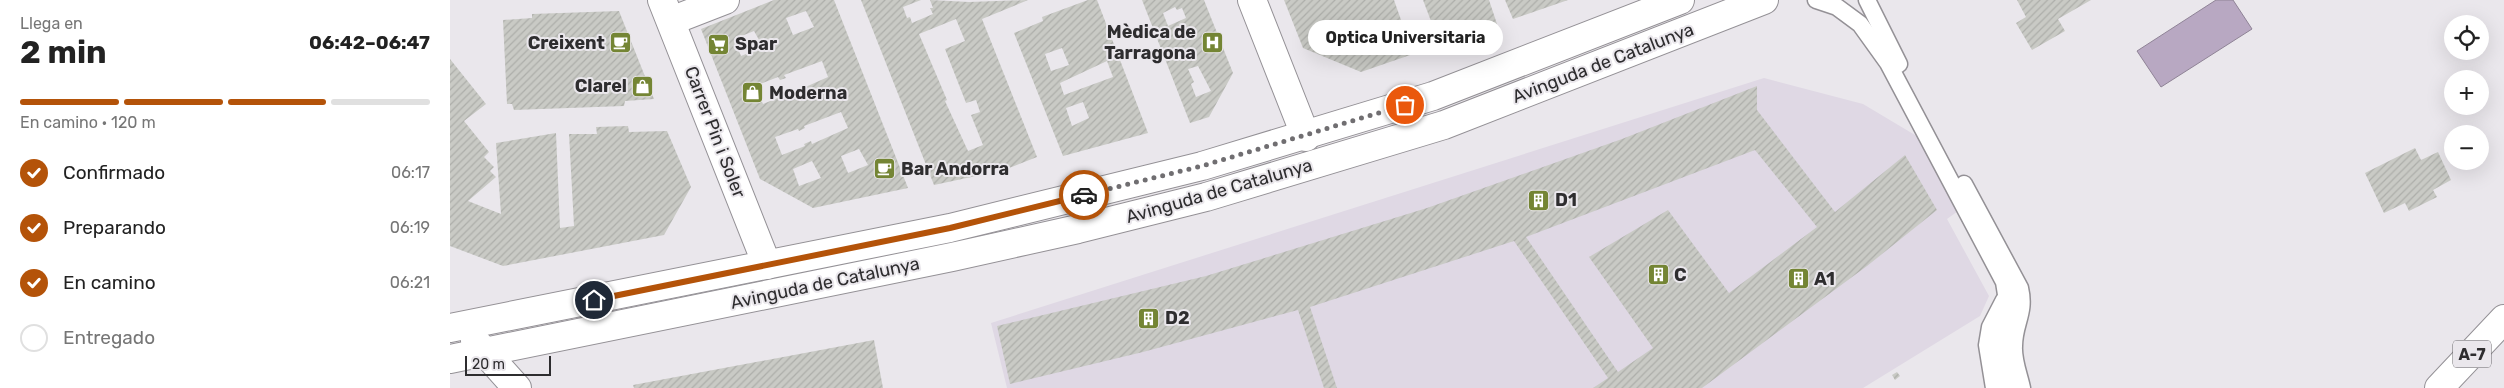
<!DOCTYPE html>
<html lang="es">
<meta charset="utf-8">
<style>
:root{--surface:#fff;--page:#f2f2f2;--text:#222;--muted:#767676;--line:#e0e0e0;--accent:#b45309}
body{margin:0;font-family:Rubik,sans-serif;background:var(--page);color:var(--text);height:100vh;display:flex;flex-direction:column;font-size:19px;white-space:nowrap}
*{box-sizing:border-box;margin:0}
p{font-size:16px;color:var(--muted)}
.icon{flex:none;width:28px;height:28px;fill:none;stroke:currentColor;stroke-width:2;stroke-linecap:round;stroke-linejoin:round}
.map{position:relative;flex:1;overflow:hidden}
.drawer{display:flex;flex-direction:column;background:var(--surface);width:450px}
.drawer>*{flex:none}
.controls{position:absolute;left:1994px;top:15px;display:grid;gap:10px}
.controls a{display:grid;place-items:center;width:45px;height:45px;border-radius:50%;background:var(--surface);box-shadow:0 5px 20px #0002;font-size:25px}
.scale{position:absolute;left:15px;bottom:12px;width:86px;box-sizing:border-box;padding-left:5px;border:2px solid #2e2d2f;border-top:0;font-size:14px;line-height:18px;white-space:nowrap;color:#2e2d2f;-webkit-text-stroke:4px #eae7ec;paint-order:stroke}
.pin{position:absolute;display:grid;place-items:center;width:42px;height:42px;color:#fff;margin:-21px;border:2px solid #fff;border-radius:50%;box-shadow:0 1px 5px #0007}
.courier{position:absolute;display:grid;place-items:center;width:50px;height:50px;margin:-25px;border:4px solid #b45309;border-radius:50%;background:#fff;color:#222;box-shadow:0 1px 6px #0007}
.bubble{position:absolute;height:35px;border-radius:18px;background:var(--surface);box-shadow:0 5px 20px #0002;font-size:16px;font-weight:700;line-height:35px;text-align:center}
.headline em{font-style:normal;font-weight:700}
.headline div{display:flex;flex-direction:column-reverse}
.headline{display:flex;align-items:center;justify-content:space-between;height:85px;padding:0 20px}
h1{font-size:32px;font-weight:700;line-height:38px}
.bar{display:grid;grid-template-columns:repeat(4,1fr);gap:8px 5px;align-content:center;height:60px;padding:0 20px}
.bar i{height:6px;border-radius:4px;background:var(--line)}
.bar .selected{background:var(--accent)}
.bar p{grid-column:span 4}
ol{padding:0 20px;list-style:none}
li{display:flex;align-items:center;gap:15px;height:55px}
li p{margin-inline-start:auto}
li .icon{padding:5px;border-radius:50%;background:var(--accent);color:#fff;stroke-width:4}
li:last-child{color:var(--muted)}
li i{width:28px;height:28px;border:2px solid var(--line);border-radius:50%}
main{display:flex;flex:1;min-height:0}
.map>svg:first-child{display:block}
</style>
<main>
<section class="drawer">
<div class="headline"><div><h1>2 min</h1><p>Llega en</p></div><em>06:42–06:47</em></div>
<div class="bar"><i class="selected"></i><i class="selected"></i><i class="selected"></i><i></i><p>En camino · 120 m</p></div>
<ol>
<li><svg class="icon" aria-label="check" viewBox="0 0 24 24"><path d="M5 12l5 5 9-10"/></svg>Confirmado<p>06:17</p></li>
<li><svg class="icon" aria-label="check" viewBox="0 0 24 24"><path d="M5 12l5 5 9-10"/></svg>Preparando<p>06:19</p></li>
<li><svg class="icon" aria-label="check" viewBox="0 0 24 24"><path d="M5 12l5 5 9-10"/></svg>En camino<p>06:21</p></li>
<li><i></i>Entregado</li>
</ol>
</section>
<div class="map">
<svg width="2054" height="388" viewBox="0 0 2054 388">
<defs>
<pattern id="building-hatch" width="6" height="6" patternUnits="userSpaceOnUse" patternTransform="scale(1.25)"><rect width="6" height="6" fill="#c9cac5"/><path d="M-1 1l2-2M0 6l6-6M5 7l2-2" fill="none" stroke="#adaeaa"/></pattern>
</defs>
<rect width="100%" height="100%" fill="#eae7ec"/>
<polygon fill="#dfd8e4" points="1314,78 1413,104 1470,138 1508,211 1497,219 1539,296 1530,316 1413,388 557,388 541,323"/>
<polygon fill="#b8a8c2" stroke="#8f8396" points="1766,0 1783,0 1802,29 1711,87 1687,51"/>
<g fill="url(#building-hatch)" fill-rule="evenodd">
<path d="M324 0H384L458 188 363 208 310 179 251 29ZM356 11 364 27 343 35 336 18ZM304 31 313 47 291 56 284 39ZM372 61 378 77 342 93 341 90 334 93 335 95 313 104 305 86 328 77 330 80 336 78 334 75ZM391 112 398 128 362 144 361 141 354 144 355 146 332 155 325 137 348 129 349 131 355 128 354 126ZM409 149 418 165 398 173 391 156ZM362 161 371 178 349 186 343 169Z"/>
<path d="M411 0H471L453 7 457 18 460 17 462 23 483 14 480 8H483L480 0 519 2 578 0 532 19 587 157 549 172 547 166 526 176 484 185ZM506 19 515 41 495 49 516 103 526 100 530 112 521 115 533 145 518 151 495 101 497 100 469 34Z"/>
<path d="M638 0H647L698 133 613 156 564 33 593 21 592 17ZM612 48 619 65 601 71 595 54ZM657 61 663 77 614 95 610 83ZM633 102 639 118 622 126 616 108Z"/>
<path d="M692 0H754L783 73 759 117 740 123ZM725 7 727 10 732 8 736 18 718 26 713 13ZM748 66 761 91 746 97 741 84 744 82 738 69Z"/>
<polygon points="834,0 944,0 963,54 911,72 853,48"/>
<polygon points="973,0 1039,0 1047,24 990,45"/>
<polygon points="1055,0 1118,0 1063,19"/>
<polygon points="1567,0 1641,0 1608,19 1615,31 1582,50 1566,23 1576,17"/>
<polygon points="169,11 204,99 175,101 174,106 64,110 62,104 57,104 53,20 82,18 82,14"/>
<polygon points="0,59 36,104 14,121 39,152 34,157 44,167 40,171 46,177 18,201 51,214 46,143 106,133 110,228 124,226 119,134 147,134 146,127 178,126 179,132 217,131 241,187 214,235 53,266 0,246"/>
<path d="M1307 86V110L1385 212 1455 155 1487 210 1417 266 1252 388H1143L1158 378 1064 241 860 307 887 388H874L848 310 693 352 560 384 547 326 756 276 977 208 1172 139ZM1305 150 1367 227 1279 293 1218 210 1139 257 1203 348 1168 372 1076 237Z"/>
<polygon points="1965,148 1971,160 1988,152 2001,180 1983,190 1987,197 1959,211 1955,203 1934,213 1915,173"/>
<polygon points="424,340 433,388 184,388 183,385"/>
<polygon points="1447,372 1450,376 1445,380 1442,375"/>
</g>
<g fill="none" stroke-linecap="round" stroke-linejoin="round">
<defs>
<g id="service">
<polyline points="1366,0 1387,7 1410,24 1438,63 1554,282 1558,307 1552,336 1552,354 1558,388"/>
<polyline points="1417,0 1449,64"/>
<path d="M1514 184 1570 288C1576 313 1564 323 1564 346 1563 360 1569 374 1572 388"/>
<polyline points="1544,388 1537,345 1540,327 1554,300"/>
</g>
<g id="minor">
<polyline points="212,0 317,265"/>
<polyline points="802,0 856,137"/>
<polyline points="221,21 275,0"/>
<polyline points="0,328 500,228 752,166 983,96 1230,0"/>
<polyline points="25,341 67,388"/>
<polyline points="0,359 502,257 628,229 756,197 994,125 1314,0"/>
</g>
<polyline id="motorway" points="1989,388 2054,319"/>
</defs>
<use href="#service" stroke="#949196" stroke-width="19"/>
<use href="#minor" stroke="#949196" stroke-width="30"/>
<use href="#motorway" stroke="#949196" stroke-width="30"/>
<use href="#service" stroke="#fff" stroke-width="16"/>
<use href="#minor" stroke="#fff" stroke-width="28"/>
<use href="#motorway" stroke="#fff" stroke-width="28"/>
</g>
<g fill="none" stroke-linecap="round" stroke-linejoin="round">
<polyline stroke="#706e71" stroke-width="5" stroke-dasharray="0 9" points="634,195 752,166 955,105"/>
<polyline stroke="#b45309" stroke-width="6" points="144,300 500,228 634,195"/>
</g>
<defs>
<symbol id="hospital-square" viewBox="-11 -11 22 22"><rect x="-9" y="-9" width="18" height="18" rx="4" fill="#748534" stroke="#eae7ec"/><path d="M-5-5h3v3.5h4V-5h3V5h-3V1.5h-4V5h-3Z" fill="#fff"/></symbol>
<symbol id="cafe-square" viewBox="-11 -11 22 22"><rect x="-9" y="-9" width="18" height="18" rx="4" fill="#748534" stroke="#eae7ec"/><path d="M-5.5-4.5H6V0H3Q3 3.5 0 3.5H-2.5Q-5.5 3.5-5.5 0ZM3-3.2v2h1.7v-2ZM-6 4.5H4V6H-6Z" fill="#fff"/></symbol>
<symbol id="supermarket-square" viewBox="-11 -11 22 22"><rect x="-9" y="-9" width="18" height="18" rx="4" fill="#748534" stroke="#eae7ec"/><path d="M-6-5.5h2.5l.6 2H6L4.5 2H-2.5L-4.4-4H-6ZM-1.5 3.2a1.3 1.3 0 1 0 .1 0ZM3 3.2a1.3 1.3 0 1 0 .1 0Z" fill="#fff"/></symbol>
<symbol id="shop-square" viewBox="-11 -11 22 22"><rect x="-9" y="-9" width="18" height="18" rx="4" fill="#748534" stroke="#eae7ec"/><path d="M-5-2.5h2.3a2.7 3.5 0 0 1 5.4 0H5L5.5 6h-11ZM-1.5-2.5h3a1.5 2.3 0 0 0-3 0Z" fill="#fff"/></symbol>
<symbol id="building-square" viewBox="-11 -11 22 22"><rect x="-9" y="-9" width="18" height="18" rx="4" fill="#748534" stroke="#eae7ec"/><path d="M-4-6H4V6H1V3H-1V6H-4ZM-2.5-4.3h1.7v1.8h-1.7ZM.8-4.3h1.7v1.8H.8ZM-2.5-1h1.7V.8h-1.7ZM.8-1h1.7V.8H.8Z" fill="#fff"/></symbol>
</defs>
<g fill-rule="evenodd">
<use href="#hospital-square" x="750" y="30" width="25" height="25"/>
<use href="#cafe-square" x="158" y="30" width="25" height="25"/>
<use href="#supermarket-square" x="256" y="32" width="25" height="25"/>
<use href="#shop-square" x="180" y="74" width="25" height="25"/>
<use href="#shop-square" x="290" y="80" width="25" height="25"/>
<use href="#cafe-square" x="422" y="156" width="25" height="25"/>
<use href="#building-square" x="1076" y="188" width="25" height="25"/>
<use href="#building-square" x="1196" y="262" width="25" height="25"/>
<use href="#building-square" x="1336" y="266" width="25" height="25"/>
<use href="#building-square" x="686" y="306" width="25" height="25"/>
</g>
<g text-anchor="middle" stroke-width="4" stroke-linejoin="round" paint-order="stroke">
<rect fill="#eae7ec" stroke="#666568" stroke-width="1" x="2003" y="340.5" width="38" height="27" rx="4"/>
<g font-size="16" font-weight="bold" fill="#2e2d2f">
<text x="2022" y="360">A-7</text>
</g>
<g font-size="18" font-weight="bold" fill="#2e2d2f" stroke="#eae7ec" text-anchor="start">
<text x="746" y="38" text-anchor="end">Mèdica de<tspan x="746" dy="21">Tarragona</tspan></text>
<text x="155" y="49" text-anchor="end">Creixent</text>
<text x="285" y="50">Spar</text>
<text x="177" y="92" text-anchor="end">Clarel</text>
<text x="319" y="99">Moderna</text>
<text x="451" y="175">Bar Andorra</text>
<text x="1105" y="206">D1</text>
<text x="1224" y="281">C</text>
<text x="1364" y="285">A1</text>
<text x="715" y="324">D2</text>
</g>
<g font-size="18" fill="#2e2d2f" stroke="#eae7ec">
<text transform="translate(1153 63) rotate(-21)" y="6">Avinguda de Catalunya</text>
<text transform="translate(265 132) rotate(69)" y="6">Carrer Pin i Soler</text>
<text transform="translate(769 191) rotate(-16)" y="6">Avinguda de Catalunya</text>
<text transform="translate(375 283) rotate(-12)" y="6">Avinguda de Catalunya</text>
</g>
</g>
</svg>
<div class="controls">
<a><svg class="icon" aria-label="locate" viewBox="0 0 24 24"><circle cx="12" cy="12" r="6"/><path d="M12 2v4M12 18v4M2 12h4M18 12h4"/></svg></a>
<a>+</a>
<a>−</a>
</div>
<div class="scale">20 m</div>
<div class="pin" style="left:955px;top:105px;background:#ea580c"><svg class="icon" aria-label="bag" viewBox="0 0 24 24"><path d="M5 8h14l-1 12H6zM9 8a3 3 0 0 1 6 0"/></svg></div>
<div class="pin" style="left:144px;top:300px;background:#1f2937"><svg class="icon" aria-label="home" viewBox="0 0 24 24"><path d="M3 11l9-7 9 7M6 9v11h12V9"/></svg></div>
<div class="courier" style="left:634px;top:195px"><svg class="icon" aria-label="car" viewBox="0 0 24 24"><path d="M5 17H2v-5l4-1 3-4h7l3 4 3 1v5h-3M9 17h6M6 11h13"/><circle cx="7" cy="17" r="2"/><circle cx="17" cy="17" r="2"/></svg></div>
<div class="bubble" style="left:858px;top:20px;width:195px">Optica Universitaria</div>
</div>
</main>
